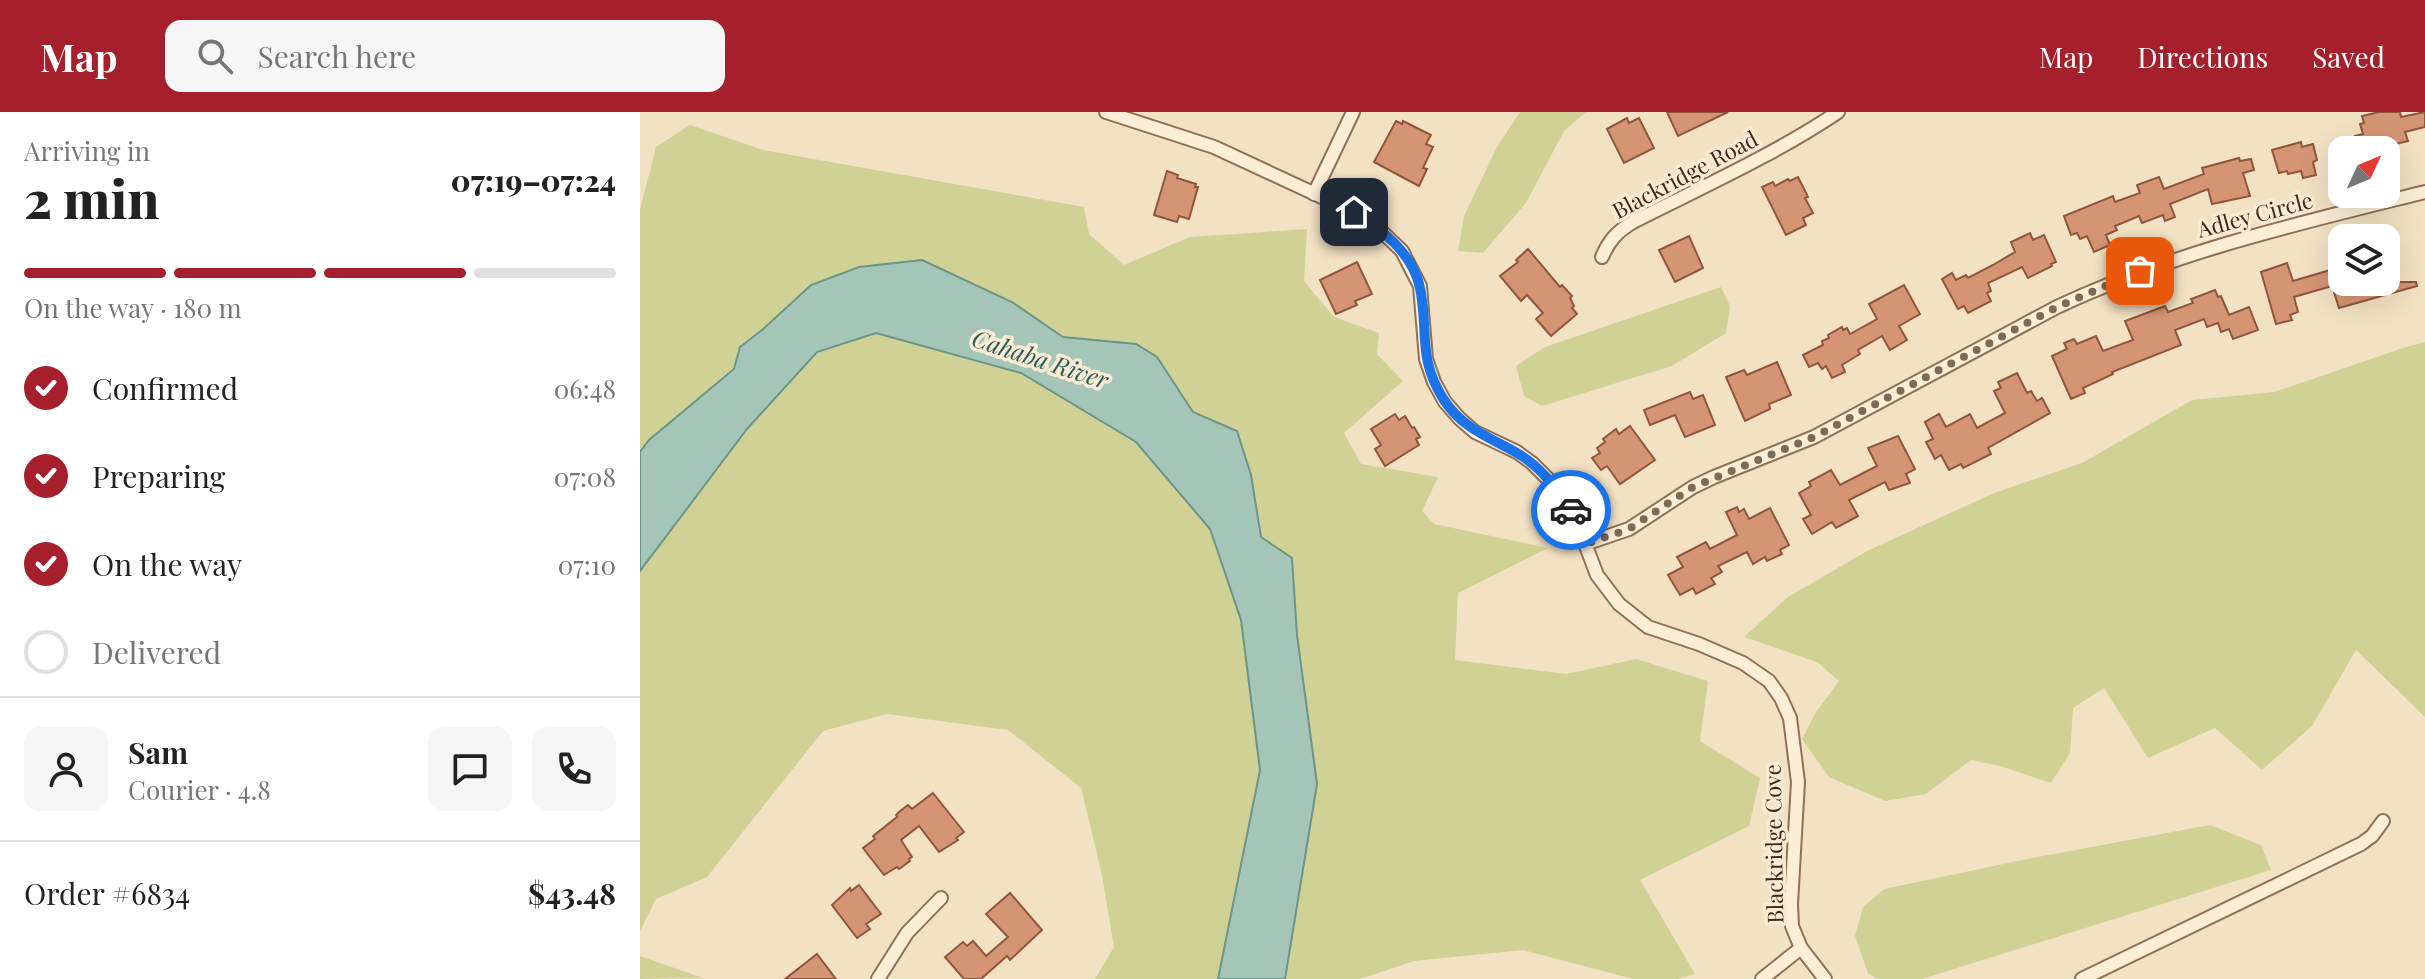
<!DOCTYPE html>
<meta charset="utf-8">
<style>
:root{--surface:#fff;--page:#f6f6f6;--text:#222;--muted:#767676;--line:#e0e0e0;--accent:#a5202c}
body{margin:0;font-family:"Playfair Display",serif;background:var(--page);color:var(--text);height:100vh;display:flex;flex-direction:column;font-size:30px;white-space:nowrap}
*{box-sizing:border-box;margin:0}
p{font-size:26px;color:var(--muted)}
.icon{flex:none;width:44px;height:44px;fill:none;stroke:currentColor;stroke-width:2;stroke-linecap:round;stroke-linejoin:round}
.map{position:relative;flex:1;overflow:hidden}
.sheet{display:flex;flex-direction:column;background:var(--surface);width:640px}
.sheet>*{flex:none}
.needle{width:52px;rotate:46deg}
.buttons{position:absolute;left:1688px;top:24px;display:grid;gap:16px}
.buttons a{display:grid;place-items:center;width:72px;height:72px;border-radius:16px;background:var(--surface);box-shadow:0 8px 32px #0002;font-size:40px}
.pin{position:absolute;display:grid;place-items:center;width:68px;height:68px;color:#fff;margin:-34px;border-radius:16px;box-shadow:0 4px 12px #0006}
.courier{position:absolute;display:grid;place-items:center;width:80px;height:80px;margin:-40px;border:6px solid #1a73e8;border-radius:50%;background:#fff;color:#222;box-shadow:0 2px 10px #0007}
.headline em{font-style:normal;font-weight:800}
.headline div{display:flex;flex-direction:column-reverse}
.headline{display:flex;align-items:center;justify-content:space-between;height:136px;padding:0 24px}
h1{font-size:52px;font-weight:800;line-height:60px}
.bar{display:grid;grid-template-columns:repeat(4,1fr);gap:12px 8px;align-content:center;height:96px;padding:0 24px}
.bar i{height:10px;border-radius:6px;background:var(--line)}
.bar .active{background:var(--accent)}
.bar p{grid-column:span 4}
.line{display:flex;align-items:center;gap:20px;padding:0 24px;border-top:2px solid var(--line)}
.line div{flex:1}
.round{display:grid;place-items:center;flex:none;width:84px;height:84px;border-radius:16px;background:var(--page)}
ol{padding:0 24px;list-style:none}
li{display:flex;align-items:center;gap:24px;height:88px}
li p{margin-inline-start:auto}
li .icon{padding:8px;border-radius:50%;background:var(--accent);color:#fff;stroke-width:4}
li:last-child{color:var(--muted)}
li i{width:44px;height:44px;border:4px solid var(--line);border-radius:50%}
header{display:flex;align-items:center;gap:48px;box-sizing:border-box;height:112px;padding:0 40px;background:var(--accent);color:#fff}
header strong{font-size:38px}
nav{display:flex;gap:44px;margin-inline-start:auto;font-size:28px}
.search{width:560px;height:72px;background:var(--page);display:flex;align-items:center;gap:20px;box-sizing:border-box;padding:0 28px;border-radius:16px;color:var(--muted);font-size:30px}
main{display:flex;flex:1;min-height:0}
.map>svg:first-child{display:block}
</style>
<header>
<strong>Map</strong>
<div class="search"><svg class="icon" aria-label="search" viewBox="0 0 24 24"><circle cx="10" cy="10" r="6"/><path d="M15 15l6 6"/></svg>Search here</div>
<nav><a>Map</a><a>Directions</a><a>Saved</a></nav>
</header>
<main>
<section class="sheet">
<div class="headline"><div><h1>2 min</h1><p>Arriving in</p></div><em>07:19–07:24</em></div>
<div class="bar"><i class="active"></i><i class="active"></i><i class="active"></i><i></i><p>On the way · 180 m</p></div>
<ol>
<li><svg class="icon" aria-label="check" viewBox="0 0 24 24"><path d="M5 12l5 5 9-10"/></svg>Confirmed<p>06:48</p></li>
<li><svg class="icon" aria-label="check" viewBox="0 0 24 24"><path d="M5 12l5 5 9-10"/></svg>Preparing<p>07:08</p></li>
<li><svg class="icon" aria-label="check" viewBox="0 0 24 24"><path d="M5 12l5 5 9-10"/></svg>On the way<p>07:10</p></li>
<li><i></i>Delivered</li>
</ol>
<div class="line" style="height:144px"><a class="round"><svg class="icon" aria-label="person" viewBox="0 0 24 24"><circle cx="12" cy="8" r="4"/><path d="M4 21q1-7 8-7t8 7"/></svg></a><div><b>Sam</b><p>Courier · 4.8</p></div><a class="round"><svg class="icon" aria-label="chat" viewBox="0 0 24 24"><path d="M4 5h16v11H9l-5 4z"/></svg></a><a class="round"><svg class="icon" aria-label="phone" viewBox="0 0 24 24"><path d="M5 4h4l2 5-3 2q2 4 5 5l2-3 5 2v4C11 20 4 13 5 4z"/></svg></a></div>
<div class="line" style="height:104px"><div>Order #6834</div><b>$43.48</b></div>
</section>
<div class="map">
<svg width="1785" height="867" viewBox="0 0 1785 867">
<rect width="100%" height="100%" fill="#f3e1c3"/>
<g fill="#d0d295">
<polygon points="880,0 946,0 924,19 886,91 843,141 818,139 824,104 857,35"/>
<polygon points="50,13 123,38 444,95 449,122 484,153 550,125 667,117 664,169 694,205 739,221 737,242 763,269 704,321 721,352 798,365 782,399 794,412 908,436 818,481 815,548 926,562 996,547 1068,569 1060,629 1120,666 1109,714 1000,768 1055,862 1038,867 993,867 883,838 774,849 720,867 645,867 677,672 657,523 652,446 621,425 611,363 597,319 553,300 517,245 496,232 423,225 372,190 219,155 171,174 122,218 100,235 94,257 9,328 0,340 0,98 16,35"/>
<polygon points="1081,175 1090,194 1086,221 1032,254 902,294 884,284 876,254 905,235"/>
<polygon points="236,221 381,261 496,330 570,416 601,508 620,658 578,867 455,867 474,835 462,763 441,676 368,618 247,602 183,619 67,765 16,787 0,819 0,459 107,317 177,239"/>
<polygon points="1785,230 1785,605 1716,538 1672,614 1622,658 1575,616 1508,646 1464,576 1433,596 1430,641 1411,671 1360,654 1331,648 1286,682 1245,689 1189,665 1162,627 1176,600 1199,569 1177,550 1104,525 1148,485 1227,439 1354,381 1442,351 1552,288 1634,280 1763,236"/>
<polygon points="1570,713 1621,733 1631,758 1282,867 1237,867 1228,861 1215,824 1223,795 1244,777 1392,746"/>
<polygon points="0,844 63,866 0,867"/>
</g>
<polygon fill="#a5c5b9" stroke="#6b9587" stroke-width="2" points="282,148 372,190 423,225 496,232 517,245 553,300 597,319 611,363 621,425 652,446 657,523 677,672 645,867 578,867 620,658 601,508 570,417 496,330 381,261 236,221 177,240 107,317 0,459 0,340 9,328 94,257 100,235 122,218 171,173 219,155"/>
<g fill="#d59574" stroke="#91563a" stroke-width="2">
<polygon points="1027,0 1088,0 1038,24"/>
<polygon points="1739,0 1760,0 1761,5 1785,0 1785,15 1765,20 1768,29 1731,38 1727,38 1726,34 1718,36 1715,24 1723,22 1720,12 1724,11 1722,4"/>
<polygon points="987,6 989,11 999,6 1014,36 984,51 967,17"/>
<polygon points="756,9 762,12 763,9 791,23 786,32 793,35 783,56 787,57 779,74 734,50"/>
<polygon points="1661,30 1662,35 1673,32 1677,48 1673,50 1676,63 1663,66 1661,59 1648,62 1647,59 1639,61 1632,38"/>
<polygon points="1599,46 1600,49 1611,47 1614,58 1603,61 1610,84 1572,92 1568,77 1530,92 1535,105 1525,109 1523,103 1502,111 1499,104 1475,114 1477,118 1466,123 1470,133 1454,140 1447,124 1440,127 1437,121 1431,123 1424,104 1473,84 1475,90 1500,81 1497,73 1519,65 1524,77 1564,62 1562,56"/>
<polygon points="527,59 538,63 537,66 556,72 555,75 558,75 549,107 539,104 537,110 514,103"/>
<polygon points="1158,65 1168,85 1165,86 1173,101 1163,106 1166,113 1146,123 1122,75 1133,70 1135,74 1148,67 1150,69"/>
<polygon points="1390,121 1393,128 1404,123 1416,150 1411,152 1412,154 1388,166 1382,155 1348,171 1351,179 1347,181 1351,189 1328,201 1324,194 1318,197 1302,167 1312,161 1316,168 1326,163 1328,166 1353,153 1375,140 1371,130"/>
<polygon points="1049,124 1063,156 1035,170 1019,138"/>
<polygon points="888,137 920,175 922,173 932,184 930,186 934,194 932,196 937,202 911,224 896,207 903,201 887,183 881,189 860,164 878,150 876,148"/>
<polygon points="717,150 732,182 715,189 717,193 696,202 680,168"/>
<polygon points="1647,151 1653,169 1690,158 1689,154 1702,151 1702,170 1776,170 1777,174 1699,196 1692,174 1654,185 1658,200 1650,203 1652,208 1636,212 1621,160"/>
<polygon points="1264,173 1280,202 1259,214 1267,228 1250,238 1242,224 1218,238 1220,242 1202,253 1205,260 1192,266 1186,254 1182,257 1178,251 1169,255 1163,243 1183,233 1182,229 1189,226 1188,223 1202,215 1203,218 1207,216 1210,222 1237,207 1229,192"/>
<polygon points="1575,178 1578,185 1581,184 1589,203 1609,195 1618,218 1593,227 1589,217 1581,220 1578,211 1567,215 1564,207 1535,218 1541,233 1472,260 1473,262 1443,276 1445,281 1431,287 1412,244 1427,237 1424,231 1434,227 1437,232 1456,224 1463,239 1493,228 1485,209 1525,194 1528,200 1553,191 1551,187"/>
<polygon points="1137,250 1151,283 1129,292 1130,297 1105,309 1086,265 1104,258 1107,263"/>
<polygon points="1377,261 1387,281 1391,279 1397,289 1402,286 1410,301 1348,336 1351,342 1323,356 1321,352 1309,358 1301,343 1295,347 1286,330 1293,327 1285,310 1299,302 1306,315 1330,302 1337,316 1365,301 1354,279 1361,276 1358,270"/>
<polygon points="1050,280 1053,287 1063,283 1075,313 1045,325 1035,303 1010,313 1004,298"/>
<polygon points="755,302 759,308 765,304 772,316 774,315 780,325 776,327 779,333 745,354 735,337 741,333 731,317"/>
<polygon points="990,314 1015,348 980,372 967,354 961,358 952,346 960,341 957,336 965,330 963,327 976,317 979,322"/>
<polygon points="1258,324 1275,357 1266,362 1270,371 1249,378 1245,370 1209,388 1218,404 1196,416 1192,410 1172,422 1163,407 1171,403 1159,381 1171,374 1169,370 1191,358 1200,373 1237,354 1228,336"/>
<polygon points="1097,395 1099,400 1104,397 1109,407 1130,396 1149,433 1140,438 1142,442 1127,449 1125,445 1113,452 1107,440 1078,454 1082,460 1071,466 1075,472 1056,482 1053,476 1040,483 1028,463 1043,455 1037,445 1066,430 1070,437 1097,423 1086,400"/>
<polygon points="293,681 324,720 316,726 318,728 299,740 279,714 261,728 272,745 269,747 270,749 259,757 257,755 244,763 223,736 235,727 233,724 257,705 256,703 259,700 268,693 272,697"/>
<polygon points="219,773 241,802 226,812 230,817 217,826 192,793 210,776 211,779"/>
<polygon points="370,781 402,818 370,848 367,844 341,867 324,867 305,845 323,830 327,834 333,829 346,844 368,825 346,802"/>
<polygon points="177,842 196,867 145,867"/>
</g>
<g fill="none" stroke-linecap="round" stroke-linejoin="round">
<defs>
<g id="minor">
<polyline points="466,0 574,35 714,100 737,115 762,139 780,174 786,247 794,270 805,290 820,307 835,320 877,340 892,351 914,373 938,413 957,463 979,492 1008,515 1059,532 1103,551 1129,569 1141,586 1150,606 1158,670 1151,792 1152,814 1161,836 1185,867"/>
<polyline points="674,82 713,0"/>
<path d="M962 145C969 128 978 119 993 110 1062 75 1134 43 1198 0"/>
<path d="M945 432 989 417 1053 375 1074 365 1174 325 1417 195C1534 140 1660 111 1785 80"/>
<polyline points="238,867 267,821 301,786"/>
<polyline points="1122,867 1161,836"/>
<polyline points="1442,867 1721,732 1732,724 1743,709"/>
</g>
</defs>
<use href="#minor" stroke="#8f7157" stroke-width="16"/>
<use href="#minor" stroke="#fceed7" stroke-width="12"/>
</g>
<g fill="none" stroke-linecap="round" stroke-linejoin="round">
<polyline stroke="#7d6a57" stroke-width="8" stroke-dasharray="0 14.4" points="931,398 945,432 989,417 1053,375 1174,325 1417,195 1500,159"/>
<path stroke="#1a73e8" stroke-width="10" d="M714 100C742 118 773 141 780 176 789 219 777 246 804 288 822 316 849 325 877 341 900 354 917 376 931 398"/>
</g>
<g text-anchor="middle" stroke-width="7" stroke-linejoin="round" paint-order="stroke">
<g font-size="22" fill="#3e2a1d" stroke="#f9ebd3">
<text transform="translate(1045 63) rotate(-28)" y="8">Blackridge Road</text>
<text transform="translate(1615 103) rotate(-15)" y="8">Adley Circle</text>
<text transform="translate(1134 732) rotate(-91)" y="8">Blackridge Cove</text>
</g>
<g font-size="24" font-style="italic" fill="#2a5f57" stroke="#f9ebd3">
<text transform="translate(400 248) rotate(18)" y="8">Cahaba River</text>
</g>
</g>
</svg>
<div class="buttons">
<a><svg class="needle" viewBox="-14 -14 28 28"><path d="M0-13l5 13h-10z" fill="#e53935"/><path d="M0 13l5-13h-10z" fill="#767676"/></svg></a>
<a><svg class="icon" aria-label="layers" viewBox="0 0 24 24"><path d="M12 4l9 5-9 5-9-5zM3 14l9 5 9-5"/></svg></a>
</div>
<div class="pin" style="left:1500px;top:159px;background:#ea580c"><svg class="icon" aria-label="bag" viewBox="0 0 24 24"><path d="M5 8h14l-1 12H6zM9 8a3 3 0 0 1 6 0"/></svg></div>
<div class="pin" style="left:714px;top:100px;background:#1f2937"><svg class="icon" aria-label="home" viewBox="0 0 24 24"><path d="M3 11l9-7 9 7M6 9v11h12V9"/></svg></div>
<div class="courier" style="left:931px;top:398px"><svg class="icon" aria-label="car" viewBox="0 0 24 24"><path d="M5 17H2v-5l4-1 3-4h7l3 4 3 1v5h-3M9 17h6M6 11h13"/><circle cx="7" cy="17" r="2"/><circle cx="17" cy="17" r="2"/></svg></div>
</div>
</main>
